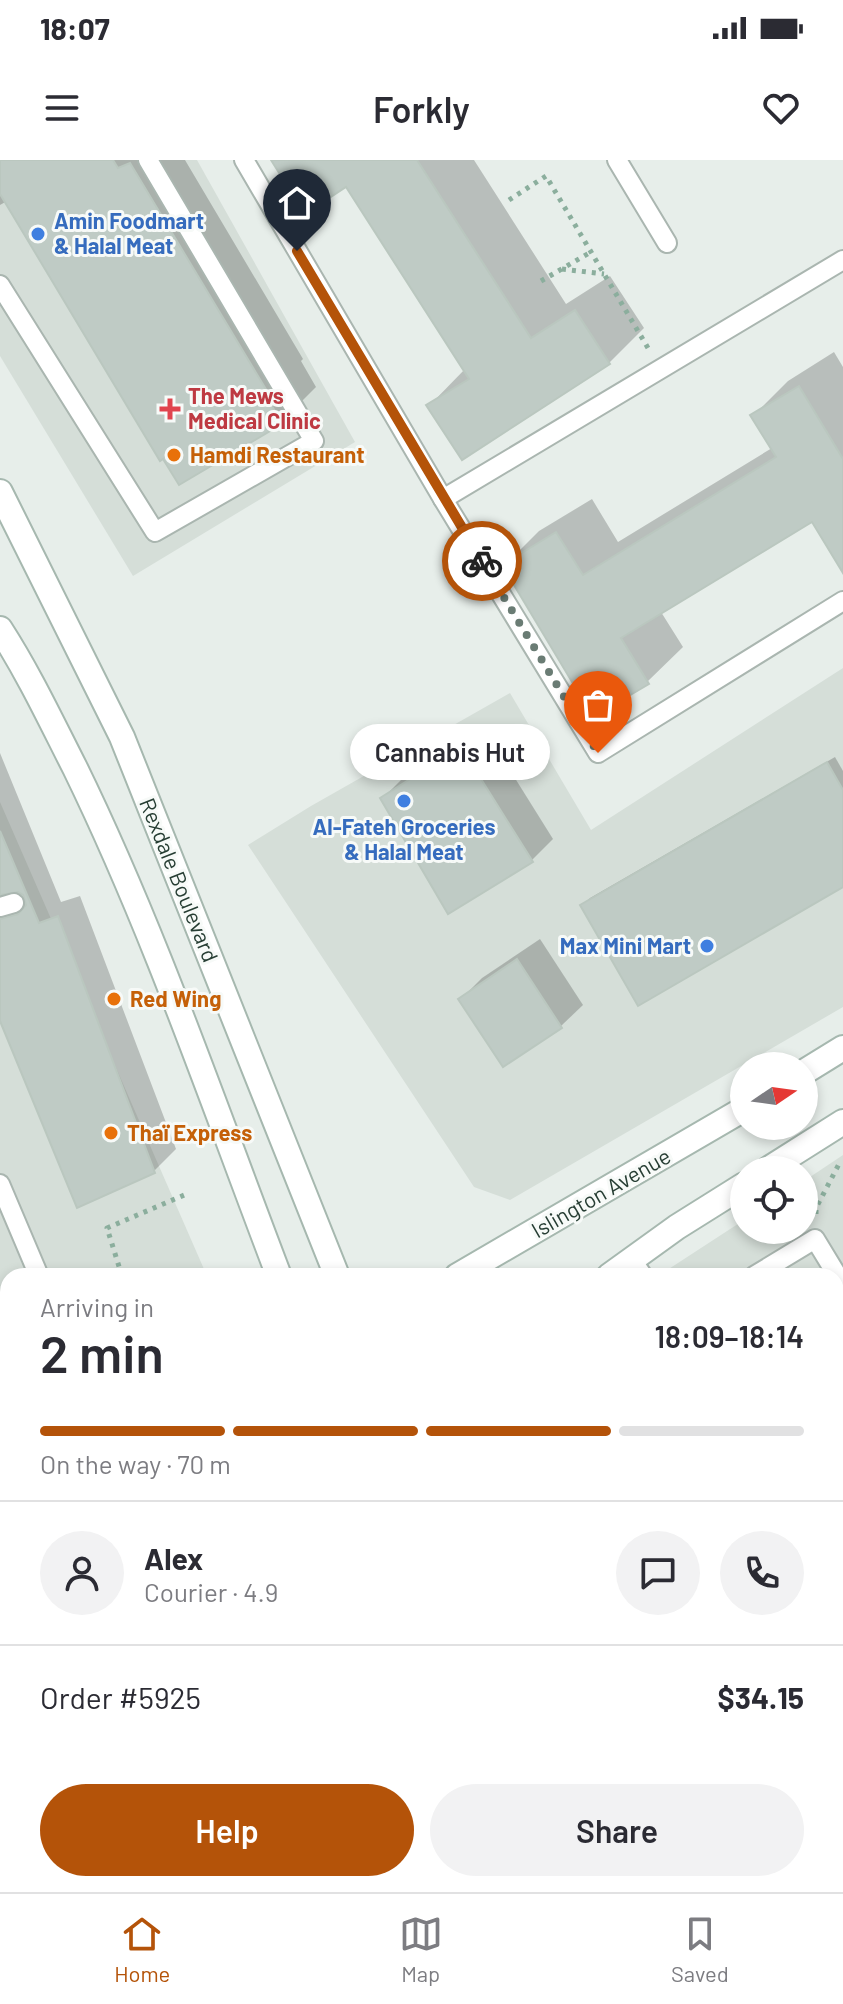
<!DOCTYPE html>
<meta charset="utf-8">
<style>
:root{--surface:#fff;--page:#f2f2f3;--text:#2b2b33;--muted:#7c7c81;--line:#e1e1e2;--accent:#b45309}
body{margin:0;font-family:Barlow,sans-serif;background:var(--page);color:var(--text);height:100vh;display:flex;flex-direction:column;font-size:30px;white-space:nowrap}
*{box-sizing:border-box;margin:0}
p{font-size:26px;color:var(--muted)}
.icon{flex:none;width:44px;height:44px;fill:none;stroke:currentColor;stroke-width:2;stroke-linecap:round;stroke-linejoin:round}
.map{position:relative;flex:1;overflow:hidden}
.drawer{position:absolute;left:0px;top:1108px;width:844px;height:624px;display:flex;flex-direction:column;background:var(--surface);border-radius:24px 24px 0 0;box-shadow:0 4px 12px #0003}
.drawer>*{flex:none}
.needle{width:52px;rotate:77deg}
.buttons{position:absolute;left:730px;top:892px;display:grid;gap:16px}
.buttons a{display:grid;place-items:center;width:88px;height:88px;border-radius:50%;background:var(--surface);box-shadow:0 4px 12px #0003;font-size:40px}
.pin{position:absolute;display:grid;place-items:center;width:68px;height:68px;color:#fff;margin:-82px -34px;border-radius:50% 50% 50% 0;rotate:-45deg;box-shadow:0 0 8px #0007}
.pin .icon{rotate:45deg}
.courier{position:absolute;display:grid;place-items:center;width:80px;height:80px;margin:-40px;border:6px solid #b45309;border-radius:50%;background:#fff;color:#222;box-shadow:0 2px 10px #0007}
.bubble{position:absolute;height:56px;border-radius:28px;background:var(--surface);box-shadow:0 4px 12px #0003;font-size:26px;font-weight:600;line-height:56px;text-align:center}
.summary em{font-style:normal;font-weight:600}
.summary div{display:flex;flex-direction:column-reverse}
.summary{display:flex;align-items:center;justify-content:space-between;height:136px;padding:0 40px}
h1{font-size:52px;font-weight:600;line-height:60px}
.bar{display:grid;grid-template-columns:repeat(4,1fr);gap:12px 8px;align-content:center;height:96px;padding:0 40px}
.bar i{height:10px;border-radius:6px;background:var(--line)}
.bar .current{background:var(--accent)}
.bar p{grid-column:span 4}
.line{display:flex;align-items:center;gap:20px;padding:0 40px;border-top:2px solid var(--line)}
.line div{flex:1}
.round{display:grid;place-items:center;flex:none;width:84px;height:84px;border-radius:42px;background:var(--page)}
.cta{display:flex;gap:16px;margin-top:auto;padding:16px 40px}
.cta a{flex:1;height:92px;border-radius:48px;background:var(--accent);color:#fff;font-size:32px;font-weight:600;line-height:92px;text-align:center}
.cta a+a{background:var(--page);color:var(--text)}
.status{display:flex;justify-content:space-between;align-items:center;height:56px;padding:0 40px;background:var(--surface);direction:ltr}
.status svg{height:22px;fill:currentColor}
header{display:flex;justify-content:space-between;align-items:center;height:104px;padding:0 40px;background:var(--surface);font-size:36px;font-weight:600}
.tabs{display:flex;justify-content:space-around;align-items:center;height:112px;border-top:2px solid var(--line);background:var(--surface);font-size:22px;color:var(--muted)}
.tabs a{display:grid;justify-items:center;gap:4px}
.tabs .current{color:var(--accent)}
.map>svg:first-child{display:block}
</style>
<div class="status"><b>18:07</b><svg viewBox="0 0 49 12"><path d="M0 12V9h3v3zM5 12V6h3v6zM10 12V3h3v9zM15 12V0h3v12zM26 1h20v11H26zM47 4h2v5h-2z"/></svg></div>
<header><svg class="icon" aria-label="menu" viewBox="0 0 24 24"><path d="M4 6h16M4 12h16M4 18h16"/></svg>Forkly<svg class="icon" aria-label="heart" viewBox="0 0 24 24"><path d="M12 20l-8-8c-3-5 5-10 8-4 3-6 11-1 8 4z"/></svg></header>
<div class="map">
<svg width="843" height="1732" viewBox="0 0 843 1732">
<rect width="100%" height="100%" fill="#e7eeea"/>
<g fill="#d5ded8">
<polygon points="0,0 197,0 355,282 133,416 0,196"/>
<polygon points="843,508 843,847 510,1040 474,1027 248,685 311,646 510,533 591,670"/>
<polygon points="0,642 207,1116 8,1116 8,1311 0,1316"/>
<polygon points="843,995 843,1732 0,1732 0,1544 8,1539 8,1724 836,1724 836,1116 658,1116 744,1060 744,1070 804,1070 804,1021"/>
</g>
<g fill="#0003" fill-rule="evenodd">
<polygon points="0,0 185,0 303,199 301,201 316,227 281,262 180,323 7,41 0,45"/>
<polygon points="283,0 474,0 566,144 610,116 644,168 609,203 429,246 465,209 347,24"/>
<polygon points="834,192 843,207 843,403 813,360 661,452 683,487 647,522 504,406 539,371 592,339 618,382 772,288 753,256 788,221"/>
<polygon points="483,567 553,679 532,700 383,638 405,616"/>
<path d="M0 593 61 742 80 736 176 989 154 1011 0 856ZM18 729 25 736 19 738 9 731Z"/>
<polygon points="835,597 843,611 843,725 583,745 590,738"/>
<polygon points="540,779 583,845 561,866 504,905 460,840 482,818"/>
<polygon points="8,1650 8,1724 495,1724 500,1732 0,1732 0,1655"/>
</g>
<g fill="#bfcbc5" stroke="#bac7bf" stroke-width="2">
<polygon points="0,0 113,0 118,8 130,3 270,236 267,237 282,264 179,325 163,299 160,301 0,34"/>
<polygon points="271,0 417,0 531,178 575,150 610,204 462,300 426,245 469,219 346,27 305,54"/>
<polygon points="799,226 843,299 843,413 812,362 621,478 649,524 593,557 502,405 556,372 583,415 776,297 750,255"/>
<polygon points="461,587 533,702 448,754 380,638"/>
<polygon points="827,602 843,630 843,727 638,846 580,745"/>
<polygon points="0,671 39,763 58,756 155,1013 77,1048 0,861 0,759 18,754 26,745 23,735 18,732 0,735"/>
<polygon points="517,799 562,868 503,907 458,839"/>
</g>
<g fill="none" stroke-linecap="round" stroke-linejoin="round">
<defs>
<g id="service">
<polyline points="244,0 443,339 598,593 843,441"/>
<polyline points="617,0 667,83"/>
<polyline points="0,125 155,372 314,281 148,0"/>
<polyline points="443,339 843,100"/>
<polyline points="0,747 14,743"/>
<polyline points="0,1024 39,1116"/>
<polyline points="632,1100 643,1116"/>
<polyline points="754,1116 815,1079 843,1125"/>
<polyline points="0,1230 8,1224"/>
</g>
<g id="secondary">
<polyline points="0,332 122,577 337,1116"/>
<path d="M0 469C29 514 51 561 75 608 155 772 214 946 279 1116"/>
<polyline points="804,912 843,888"/>
<polyline points="767,1010 843,962"/>
<polyline points="457,1116 744,949"/>
<polyline points="609,1116 677,1067 744,1025"/>
<polyline points="0,1397 8,1393"/>
<polyline points="0,1478 8,1473"/>
</g>
</defs>
<use href="#service" stroke="#aab6b0" stroke-width="22"/>
<use href="#secondary" stroke="#a6b8af" stroke-width="28"/>
<g stroke="#8bae9d" stroke-width="5" stroke-dasharray="4 6" stroke-linecap="butt">
<polyline points="509,40 546,16 648,188"/>
<polyline points="562,109 604,114"/>
<polyline points="541,121 591,92"/>
<polyline points="816,1054 816,1048 839,1004"/>
<polyline points="122,1116 107,1068 189,1033"/>
<polyline points="836,1636 843,1631"/>
<polyline points="680,1732 693,1724"/>
</g>
<use href="#service" stroke="#fff" stroke-width="18"/>
<use href="#secondary" stroke="#fff" stroke-width="24"/>
</g>
<g fill="none" stroke-linecap="round" stroke-linejoin="round">
<polyline stroke="#6a7c74" stroke-width="8" stroke-dasharray="0 14.4" points="482,401 598,593"/>
<polyline stroke="#b45309" stroke-width="10" points="297,91 482,401"/>
</g>
<g fill="#3f7fe0" stroke="#f7faf8" stroke-width="3">
<circle cx="38" cy="74" r="8"/>
<circle cx="404" cy="641" r="8"/>
<circle cx="707" cy="786" r="8"/>
</g>
<path fill="#e0444e" stroke="#f7faf8" stroke-width="3" d="M166 237h8v8h8v8h-8v8h-8v-8h-8v-8h8z"/>
<g fill="#e8710a" stroke="#f7faf8" stroke-width="3">
<circle cx="174" cy="295" r="8"/>
<circle cx="114" cy="839" r="8"/>
<circle cx="111" cy="973" r="8"/>
</g>
<g text-anchor="middle" stroke-width="6" stroke-linejoin="round" paint-order="stroke">
<g font-size="22" font-weight="bold" fill="#366cbe" stroke="#f7faf8" text-anchor="start">
<text x="54" y="69">Amin Foodmart<tspan x="54" dy="25">&amp; Halal Meat</tspan></text>
<text x="404" y="675" text-anchor="middle">Al-Fateh Groceries<tspan x="404" dy="25">&amp; Halal Meat</tspan></text>
<text x="691" y="794" text-anchor="end">Max Mini Mart</text>
</g>
<g font-size="22" font-weight="bold" fill="#be3a42" stroke="#f7faf8" text-anchor="start">
<text x="188" y="244">The Mews<tspan x="188" dy="25">Medical Clinic</tspan></text>
</g>
<g font-size="22" font-weight="bold" fill="#c56008" stroke="#f7faf8" text-anchor="start">
<text x="190" y="303">Hamdi Restaurant</text>
<text x="130" y="847">Red Wing</text>
<text x="127" y="981">Thaï Express</text>
</g>
<g font-size="22" fill="#273e34" stroke="#f7faf8">
<text transform="translate(179 720) rotate(68)" y="8">Rexdale Boulevard</text>
<text transform="translate(601 1033) rotate(-30)" y="8">Islington Avenue</text>
</g>
</g>
</svg>
<div class="buttons">
<a><svg class="needle" viewBox="-14 -14 28 28"><path d="M0-13l5 13h-10z" fill="#e53935"/><path d="M0 13l5-13h-10z" fill="#7c7c81"/></svg></a>
<a><svg class="icon" aria-label="locate" viewBox="0 0 24 24"><circle cx="12" cy="12" r="6"/><path d="M12 2v4M12 18v4M2 12h4M18 12h4"/></svg></a>
</div>
<div class="pin" style="left:598px;top:593px;background:#ea580c"><svg class="icon" aria-label="bag" viewBox="0 0 24 24"><path d="M5 8h14l-1 12H6zM9 8a3 3 0 0 1 6 0"/></svg></div>
<div class="pin" style="left:297px;top:91px;background:#1f2937"><svg class="icon" aria-label="home" viewBox="0 0 24 24"><path d="M3 11l9-7 9 7M6 9v11h12V9"/></svg></div>
<div class="courier" style="left:482px;top:401px"><svg class="icon" aria-label="bike" viewBox="0 0 24 24"><circle cx="6" cy="16" r="4"/><circle cx="18" cy="16" r="4"/><path d="M6 16l4-8h5l3 8M10 8l3 8H6M13 5h3"/></svg></div>
<div class="bubble" style="left:350px;top:564px;width:200px">Cannabis Hut</div>
<section class="drawer">
<div class="summary"><div><h1>2 min</h1><p>Arriving in</p></div><em>18:09–18:14</em></div>
<div class="bar"><i class="current"></i><i class="current"></i><i class="current"></i><i></i><p>On the way · 70 m</p></div>
<div class="line" style="height:144px"><a class="round"><svg class="icon" aria-label="person" viewBox="0 0 24 24"><circle cx="12" cy="8" r="4"/><path d="M4 21q1-7 8-7t8 7"/></svg></a><div><b>Alex</b><p>Courier · 4.9</p></div><a class="round"><svg class="icon" aria-label="chat" viewBox="0 0 24 24"><path d="M4 5h16v11H9l-5 4z"/></svg></a><a class="round"><svg class="icon" aria-label="phone" viewBox="0 0 24 24"><path d="M5 4h4l2 5-3 2q2 4 5 5l2-3 5 2v4C11 20 4 13 5 4z"/></svg></a></div>
<div class="line" style="height:104px"><div>Order #5925</div><b>$34.15</b></div>
<div class="cta"><a>Help</a><a>Share</a></div>
</section>
</div>
<nav class="tabs">
<a class="current"><svg class="icon" aria-label="home" viewBox="0 0 24 24"><path d="M3 11l9-7 9 7M6 9v11h12V9"/></svg>Home</a>
<a><svg class="icon" aria-label="map" viewBox="0 0 24 24"><path d="M3 6l6-2 6 2 6-2v14l-6 2-6-2-6 2zM9 4v14M15 6v14"/></svg>Map</a>
<a><svg class="icon" aria-label="saved" viewBox="0 0 24 24"><path d="M7 4h10v16l-5-4-5 4z"/></svg>Saved</a>
</nav>
